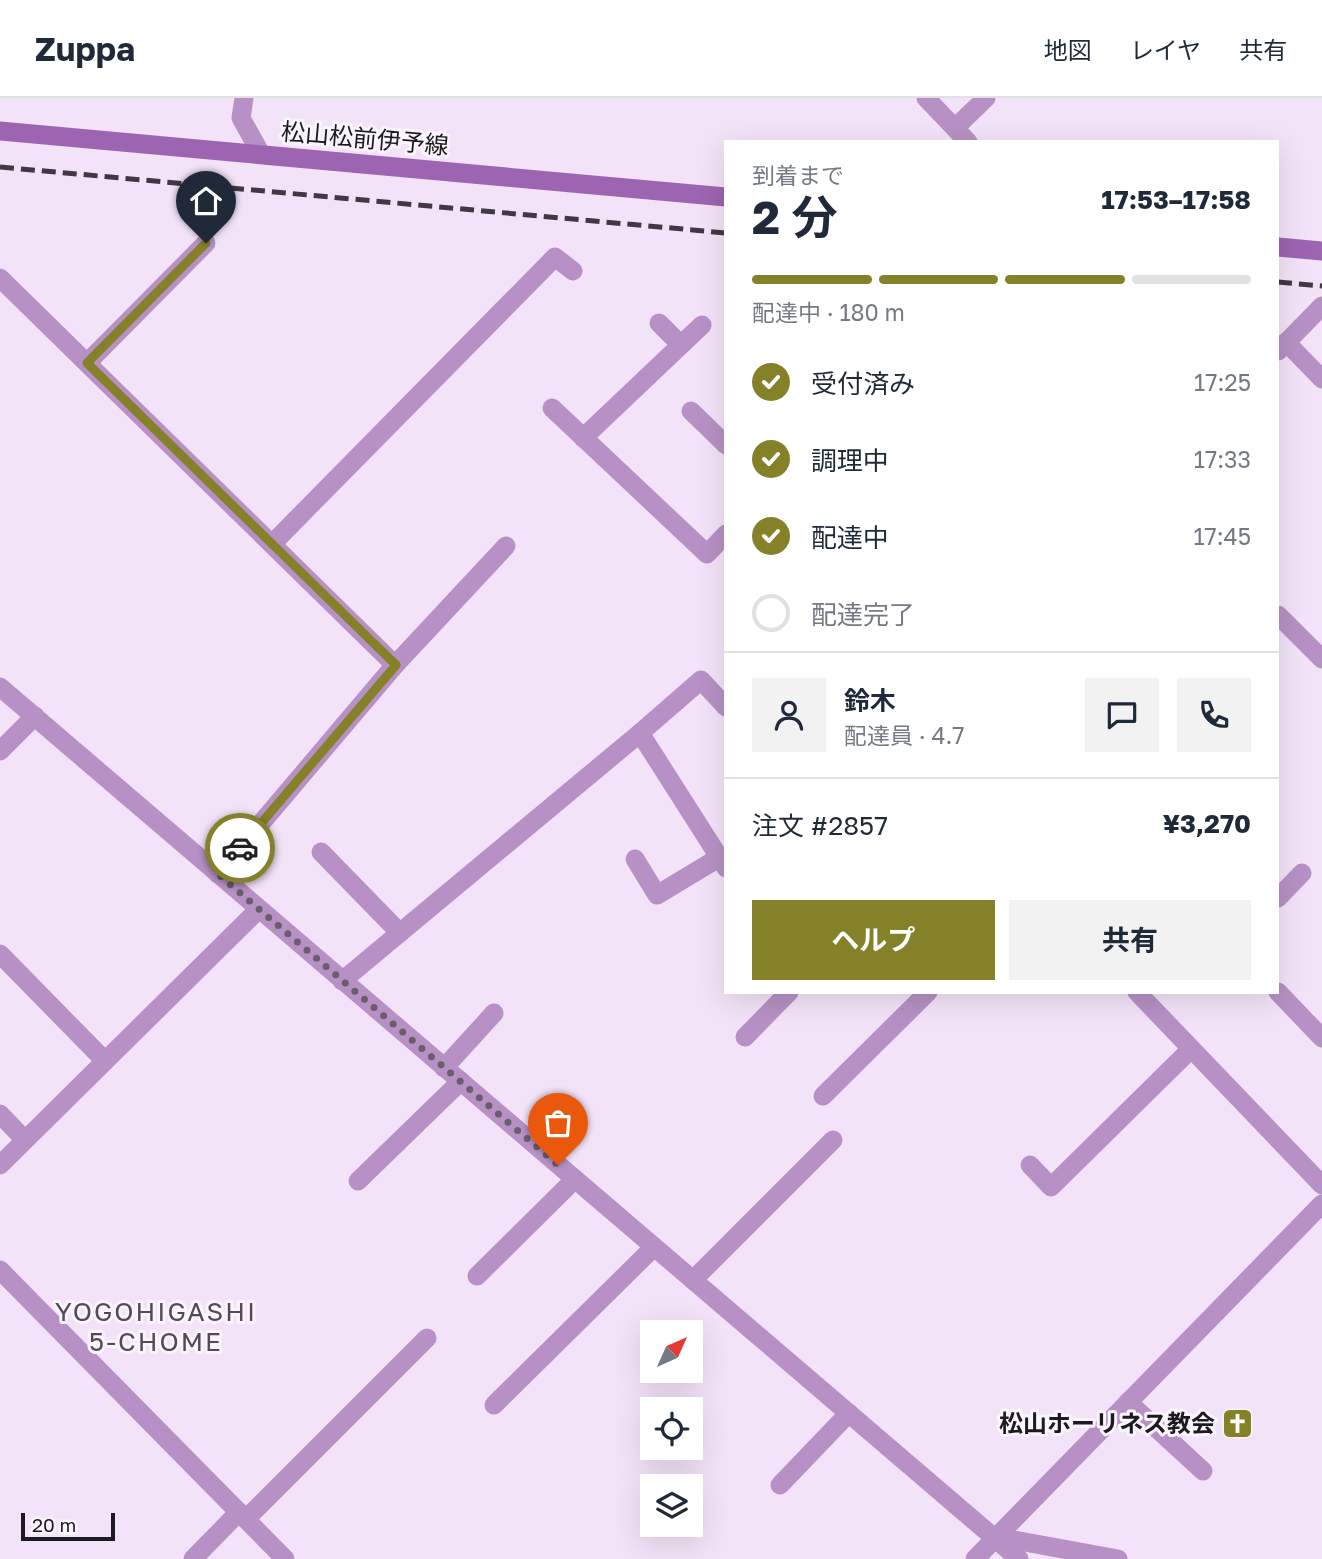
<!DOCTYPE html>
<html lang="ja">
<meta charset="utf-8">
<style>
:root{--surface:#fff;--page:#f2f2f3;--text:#1f2937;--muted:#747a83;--line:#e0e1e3;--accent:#858129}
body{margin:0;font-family:"Golos Text","Noto Sans JP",sans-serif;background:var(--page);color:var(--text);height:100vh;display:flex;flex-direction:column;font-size:26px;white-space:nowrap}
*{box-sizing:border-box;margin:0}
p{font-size:23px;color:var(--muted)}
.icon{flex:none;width:38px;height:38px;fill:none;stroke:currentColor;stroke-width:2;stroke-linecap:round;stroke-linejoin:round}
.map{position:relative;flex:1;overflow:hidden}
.panel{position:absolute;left:724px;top:42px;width:555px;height:854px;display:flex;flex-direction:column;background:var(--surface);border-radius:0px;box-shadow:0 7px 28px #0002}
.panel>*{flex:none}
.needle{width:46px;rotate:45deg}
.controls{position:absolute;left:640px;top:1222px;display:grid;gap:14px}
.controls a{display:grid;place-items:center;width:63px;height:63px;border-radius:0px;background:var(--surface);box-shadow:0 7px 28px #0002;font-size:35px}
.scale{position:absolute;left:21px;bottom:18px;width:94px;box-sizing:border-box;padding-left:7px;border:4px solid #1e1820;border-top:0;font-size:19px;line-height:24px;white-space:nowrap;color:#1e1820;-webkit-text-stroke:5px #faf4fd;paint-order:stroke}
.pin{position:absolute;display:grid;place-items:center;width:60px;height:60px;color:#fff;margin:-72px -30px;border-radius:50% 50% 50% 0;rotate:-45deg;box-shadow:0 0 7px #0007}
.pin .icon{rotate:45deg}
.courier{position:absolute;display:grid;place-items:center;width:70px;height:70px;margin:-35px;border:5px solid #858129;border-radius:50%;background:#fff;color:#222;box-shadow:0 2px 9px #0007}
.headline em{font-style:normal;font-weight:700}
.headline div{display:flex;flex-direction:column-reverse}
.headline{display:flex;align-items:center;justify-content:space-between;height:119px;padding:0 28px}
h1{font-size:46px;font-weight:700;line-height:52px}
.bar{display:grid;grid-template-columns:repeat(4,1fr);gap:10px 7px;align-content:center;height:84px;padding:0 28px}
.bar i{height:9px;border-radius:5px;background:var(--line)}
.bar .current{background:var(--accent)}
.bar p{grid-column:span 4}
.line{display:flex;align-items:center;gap:18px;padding:0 28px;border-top:2px solid var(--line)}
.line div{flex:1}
.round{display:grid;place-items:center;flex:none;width:74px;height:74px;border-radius:0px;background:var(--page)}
ol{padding:0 28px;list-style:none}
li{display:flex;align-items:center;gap:21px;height:77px}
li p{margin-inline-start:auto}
li .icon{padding:7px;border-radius:50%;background:var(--accent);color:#fff;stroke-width:4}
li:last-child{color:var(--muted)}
li i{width:38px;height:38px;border:4px solid var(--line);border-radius:50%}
.cta{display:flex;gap:14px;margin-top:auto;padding:14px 28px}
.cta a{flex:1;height:80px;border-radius:0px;background:var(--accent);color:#fff;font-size:28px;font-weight:700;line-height:80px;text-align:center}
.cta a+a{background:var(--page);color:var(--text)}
header{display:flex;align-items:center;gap:42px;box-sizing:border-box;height:98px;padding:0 35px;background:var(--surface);border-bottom:2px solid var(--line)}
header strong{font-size:33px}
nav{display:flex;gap:38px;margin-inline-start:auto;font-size:24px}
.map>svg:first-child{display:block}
</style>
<header>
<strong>Zuppa</strong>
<nav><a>地図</a><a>レイヤ</a><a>共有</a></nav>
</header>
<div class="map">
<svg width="1322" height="1461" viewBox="0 0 1322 1461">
<rect width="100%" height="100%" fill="#f3e3f8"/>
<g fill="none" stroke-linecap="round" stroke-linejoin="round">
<g stroke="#b791c5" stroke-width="19">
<polyline points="321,754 400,835"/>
<polyline points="0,856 105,963"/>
<polyline points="444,970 494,915"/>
<polyline points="0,1016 25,1042"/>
<polyline points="1128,1304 1203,1373"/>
</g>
<g stroke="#b791c5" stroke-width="19">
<polyline points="244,0 241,20 261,56"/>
<polyline points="926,0 968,44"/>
<polyline points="955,30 986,0"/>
<polyline points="0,180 395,567"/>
<polyline points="659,225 681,247"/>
<polyline points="1286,244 1322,281"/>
<polyline points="1278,253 1322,208"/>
<polyline points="87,265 206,145"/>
<polyline points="552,310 707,456 726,436"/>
<polyline points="691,313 726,347"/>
<polyline points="583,340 702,227"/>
<polyline points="272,446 555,159 573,173"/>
<polyline points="1278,517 1322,561"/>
<polyline points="0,589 1019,1461"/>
<polyline points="640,635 726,770"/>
<polyline points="0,653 35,618"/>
<polyline points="635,761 657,797 720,759"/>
<polyline points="218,776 395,567 506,448"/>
<polyline points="1278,800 1302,775"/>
<polyline points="342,883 640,635 701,582 726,609"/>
<polyline points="1137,894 1322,1087"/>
<polyline points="1278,894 1322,940"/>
<polyline points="745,939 789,894"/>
<polyline points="823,998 928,894"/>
<polyline points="0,1067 259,811"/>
<polyline points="1030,1067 1051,1089 1191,951"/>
<polyline points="358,1083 461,983"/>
<polyline points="0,1172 285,1461"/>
<polyline points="477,1178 575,1081"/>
<polyline points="693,1182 833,1042"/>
<polyline points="494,1307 654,1149"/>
<polyline points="780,1387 849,1315"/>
<polyline points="246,1421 427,1240"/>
<polyline points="997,1439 1118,1461"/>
<polyline points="193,1461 239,1414"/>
<polyline points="975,1461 1322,1106"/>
</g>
<g stroke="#9d64b1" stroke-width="19">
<polyline points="0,33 726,99"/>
<polyline points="1278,149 1322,153"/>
</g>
<g stroke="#403842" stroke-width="5" stroke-dasharray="14 7" stroke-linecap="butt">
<polyline points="0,69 726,135"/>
<polyline points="1278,184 1322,188"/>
</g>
</g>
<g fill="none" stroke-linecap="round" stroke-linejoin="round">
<polyline stroke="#695f6c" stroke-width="7" stroke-dasharray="0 12.6" points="240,750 218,776 558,1067"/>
<polyline stroke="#858129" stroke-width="9" points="206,145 87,265 396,567 240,750"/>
</g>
<defs>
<symbol id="church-square" viewBox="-11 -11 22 22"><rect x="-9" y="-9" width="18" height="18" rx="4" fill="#858129" stroke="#faf4fd"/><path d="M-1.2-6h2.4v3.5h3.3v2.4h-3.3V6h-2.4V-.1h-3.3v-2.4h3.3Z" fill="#fff"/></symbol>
</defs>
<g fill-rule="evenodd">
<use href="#church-square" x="1220" y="1308" width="35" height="35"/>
</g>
<g text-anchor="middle" stroke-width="6" stroke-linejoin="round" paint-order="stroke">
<g font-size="24" fill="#1e1820" stroke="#faf4fd">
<text transform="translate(365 41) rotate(5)" y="8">松山松前伊予線</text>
</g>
<g font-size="24" font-weight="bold" fill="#1e1820" stroke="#faf4fd" text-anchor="end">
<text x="1215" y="1334">松山ホーリネス教会</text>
</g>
<g font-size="26" letter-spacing="2" fill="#554859" stroke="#faf4fd">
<text x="156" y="1223">YOGOHIGASHI<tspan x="156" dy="30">5-CHOME</tspan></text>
</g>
</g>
</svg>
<div class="controls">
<a><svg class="needle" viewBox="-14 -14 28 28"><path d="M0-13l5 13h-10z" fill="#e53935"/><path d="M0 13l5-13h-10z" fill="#747a83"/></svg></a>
<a><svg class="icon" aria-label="locate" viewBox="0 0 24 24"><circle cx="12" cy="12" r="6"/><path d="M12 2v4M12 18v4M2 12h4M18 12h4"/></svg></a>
<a><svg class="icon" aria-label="layers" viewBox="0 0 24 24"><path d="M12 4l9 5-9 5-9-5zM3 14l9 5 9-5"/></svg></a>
</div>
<div class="scale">20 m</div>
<div class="pin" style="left:558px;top:1067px;background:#ea580c"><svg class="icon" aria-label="bag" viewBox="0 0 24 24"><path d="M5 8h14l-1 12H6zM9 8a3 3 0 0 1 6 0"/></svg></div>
<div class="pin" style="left:206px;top:145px;background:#1f2937"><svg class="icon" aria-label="home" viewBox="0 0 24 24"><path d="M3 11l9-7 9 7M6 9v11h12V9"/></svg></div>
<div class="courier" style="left:240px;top:750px"><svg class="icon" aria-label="car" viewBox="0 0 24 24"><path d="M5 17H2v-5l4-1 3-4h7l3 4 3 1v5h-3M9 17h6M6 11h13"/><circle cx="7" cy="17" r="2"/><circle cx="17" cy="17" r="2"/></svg></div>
<section class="panel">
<div class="headline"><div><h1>2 分</h1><p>到着まで</p></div><em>17:53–17:58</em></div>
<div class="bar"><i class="current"></i><i class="current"></i><i class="current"></i><i></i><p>配達中 · 180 m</p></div>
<ol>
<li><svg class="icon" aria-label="check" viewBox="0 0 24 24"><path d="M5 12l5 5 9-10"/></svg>受付済み<p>17:25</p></li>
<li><svg class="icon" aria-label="check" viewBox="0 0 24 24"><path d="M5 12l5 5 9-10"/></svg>調理中<p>17:33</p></li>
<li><svg class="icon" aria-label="check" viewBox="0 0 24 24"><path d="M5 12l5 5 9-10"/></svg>配達中<p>17:45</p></li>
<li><i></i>配達完了</li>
</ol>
<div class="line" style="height:126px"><a class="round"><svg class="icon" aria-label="person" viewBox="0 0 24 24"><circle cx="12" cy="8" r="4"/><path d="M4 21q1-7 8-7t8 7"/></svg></a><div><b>鈴木</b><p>配達員 · 4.7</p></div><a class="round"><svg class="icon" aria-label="chat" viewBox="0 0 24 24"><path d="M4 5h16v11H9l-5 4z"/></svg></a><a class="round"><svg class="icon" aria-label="phone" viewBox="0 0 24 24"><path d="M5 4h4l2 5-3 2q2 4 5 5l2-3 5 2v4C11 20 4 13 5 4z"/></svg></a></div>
<div class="line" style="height:91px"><div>注文 #2857</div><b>¥3,270</b></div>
<div class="cta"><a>ヘルプ</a><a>共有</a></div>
</section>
</div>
